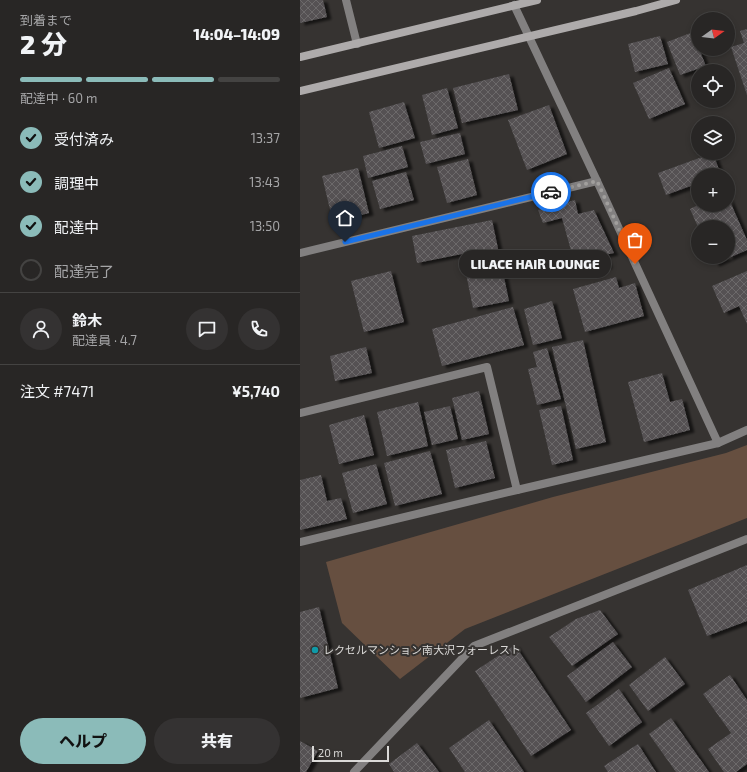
<!DOCTYPE html>
<html lang="ja">
<meta charset="utf-8">
<style>
:root{--surface:#282625;--page:#343232;--text:#f1f3f6;--muted:#a5a5a7;--line:#444342;--accent:#8bbbb9}
body{margin:0;font-family:"Exo 2","Noto Sans JP",sans-serif;background:var(--page);color:var(--text);height:100vh;display:flex;flex-direction:column;font-size:15px;white-space:nowrap}
*{box-sizing:border-box;margin:0}
p{font-size:13px;color:var(--muted)}
.icon{flex:none;width:22px;height:22px;fill:none;stroke:currentColor;stroke-width:2;stroke-linecap:round;stroke-linejoin:round}
.map{position:relative;flex:1;overflow:hidden}
.sheet{display:flex;flex-direction:column;background:var(--surface);width:300px}
.sheet>*{flex:none}
.needle{width:26px;rotate:75deg}
.fabs{position:absolute;left:391px;top:12px;display:grid;gap:8px}
.fabs a{display:grid;place-items:center;width:44px;height:44px;border-radius:50%;background:var(--surface);box-shadow:0 2px 6px #0003,0 0 0 1px var(--line);font-size:20px}
.scale{position:absolute;left:12px;bottom:10px;width:77px;box-sizing:border-box;padding-left:4px;border:2px solid #dad9d7;border-top:0;font-size:11px;line-height:14px;white-space:nowrap;color:#dad9d7;-webkit-text-stroke:3px #363331;paint-order:stroke}
.pin{position:absolute;display:grid;place-items:center;width:34px;height:34px;color:#fff;margin:-41px -17px;border-radius:50% 50% 50% 0;rotate:-45deg;box-shadow:0 0 4px #0007}
.pin .icon{rotate:45deg}
.courier{position:absolute;display:grid;place-items:center;width:40px;height:40px;margin:-20px;border:3px solid #1a73e8;border-radius:50%;background:#fff;color:#222;box-shadow:0 1px 5px #0007}
.bubble{position:absolute;height:28px;border-radius:14px;background:var(--surface);box-shadow:0 2px 6px #0003,0 0 0 1px var(--line);font-size:13px;font-weight:800;line-height:28px;text-align:center}
.summary em{font-style:normal;font-weight:800}
.summary div{display:flex;flex-direction:column-reverse}
.summary{display:flex;align-items:center;justify-content:space-between;height:68px;padding:0 20px}
h1{font-size:26px;font-weight:800;line-height:30px}
.bar{display:grid;grid-template-columns:repeat(4,1fr);gap:6px 4px;align-content:center;height:48px;padding:0 20px}
.bar i{height:5px;border-radius:3px;background:var(--line)}
.bar .current{background:var(--accent)}
.bar p{grid-column:span 4}
.line{display:flex;align-items:center;gap:10px;padding:0 20px;border-top:1px solid var(--line)}
.line div{flex:1}
.round{display:grid;place-items:center;flex:none;width:42px;height:42px;border-radius:21px;background:var(--page)}
ol{padding:0 20px;list-style:none}
li{display:flex;align-items:center;gap:12px;height:44px}
li p{margin-inline-start:auto}
li .icon{padding:4px;border-radius:50%;background:var(--accent);color:#111;stroke-width:4}
li:last-child{color:var(--muted)}
li i{width:22px;height:22px;border:2px solid var(--line);border-radius:50%}
.cta{display:flex;gap:8px;margin-top:auto;padding:8px 20px}
.cta a{flex:1;height:46px;border-radius:24px;background:var(--accent);color:#111;font-size:16px;font-weight:800;line-height:46px;text-align:center}
.cta a+a{background:var(--page);color:var(--text)}
main{display:flex;flex:1;min-height:0}
.map>svg:first-child{display:block}
</style>
<main>
<section class="sheet">
<div class="summary"><div><h1>2 分</h1><p>到着まで</p></div><em>14:04–14:09</em></div>
<div class="bar"><i class="current"></i><i class="current"></i><i class="current"></i><i></i><p>配達中 · 60 m</p></div>
<ol>
<li><svg class="icon" aria-label="check" viewBox="0 0 24 24"><path d="M5 12l5 5 9-10"/></svg>受付済み<p>13:37</p></li>
<li><svg class="icon" aria-label="check" viewBox="0 0 24 24"><path d="M5 12l5 5 9-10"/></svg>調理中<p>13:43</p></li>
<li><svg class="icon" aria-label="check" viewBox="0 0 24 24"><path d="M5 12l5 5 9-10"/></svg>配達中<p>13:50</p></li>
<li><i></i>配達完了</li>
</ol>
<div class="line" style="height:72px"><a class="round"><svg class="icon" aria-label="person" viewBox="0 0 24 24"><circle cx="12" cy="8" r="4"/><path d="M4 21q1-7 8-7t8 7"/></svg></a><div><b>鈴木</b><p>配達員 · 4.7</p></div><a class="round"><svg class="icon" aria-label="chat" viewBox="0 0 24 24"><path d="M4 5h16v11H9l-5 4z"/></svg></a><a class="round"><svg class="icon" aria-label="phone" viewBox="0 0 24 24"><path d="M5 4h4l2 5-3 2q2 4 5 5l2-3 5 2v4C11 20 4 13 5 4z"/></svg></a></div>
<div class="line" style="height:52px"><div>注文 #7471</div><b>¥5,740</b></div>
<div class="cta"><a>ヘルプ</a><a>共有</a></div>
</section>
<div class="map">
<svg width="447" height="772" viewBox="0 0 447 772">
<defs>
<pattern id="building-cross-hatch" width="8" height="8" patternUnits="userSpaceOnUse"><rect width="8" height="8" fill="#545153"/><path d="M0 0l8 8M0 8l8-8" fill="none" stroke="#6c696b"/></pattern>
<filter id="shadow"><feDropShadow dx="4.5" dy="2.5" stdDeviation="1" flood-color="#0009"/></filter>
</defs>
<rect width="100%" height="100%" fill="#363331"/>
<polygon fill="#664f40" points="447,445 447,518 165,629 100,679 42,623 26,562 253,497 426,453"/>
<g fill="url(#building-cross-hatch)" filter="url(#shadow)">
<polygon points="0,0 23,0 27,17 0,23"/>
<polygon points="447,29 447,95 431,47 444,43 440,31"/>
<polygon points="393,32 398,46 398,49 399,49 406,66 380,75 367,42"/>
<polygon points="360,36 368,64 335,72 328,44"/>
<polygon points="369,68 385,104 349,119 333,83"/>
<polygon points="209,74 218,110 162,123 153,88"/>
<polygon points="147,88 158,128 132,135 122,95"/>
<polygon points="104,102 115,138 79,148 69,112"/>
<polygon points="249,105 267,154 227,170 208,120"/>
<polygon points="160,133 165,154 126,164 120,142"/>
<polygon points="102,146 108,167 68,178 63,156"/>
<polygon points="413,153 421,175 398,175 398,189 396,184 366,195 358,173"/>
<polygon points="168,159 177,195 147,203 137,167"/>
<polygon points="58,168 69,213 33,222 22,176"/>
<polygon points="106,172 114,200 80,209 72,181"/>
<polygon points="428,197 447,240 447,250 415,264 411,257 428,257 428,227 398,227 390,209 398,205 428,205"/>
<polygon points="275,200 278,214 294,210 314,253 305,255 308,266 292,271 289,261 275,265 262,218 243,223 238,210"/>
<polygon points="192,220 209,301 173,308 162,254 117,263 112,236"/>
<polygon points="91,271 104,322 64,332 51,281"/>
<polygon points="447,271 447,324 439,306 424,313 412,286"/>
<polygon points="316,277 319,288 335,283 344,316 285,332 273,289"/>
<polygon points="252,301 262,338 233,345 224,309"/>
<polygon points="213,307 224,345 142,366 132,329"/>
<polygon points="283,340 306,442 276,449 252,347"/>
<polygon points="66,347 72,373 35,381 30,356"/>
<polygon points="247,348 261,399 237,405 228,369 237,367 233,352"/>
<polygon points="362,373 370,402 382,399 390,430 344,442 328,382"/>
<polygon points="179,391 189,434 162,440 152,398"/>
<polygon points="118,402 128,446 87,456 77,412"/>
<polygon points="150,406 158,439 132,445 124,412"/>
<polygon points="261,406 273,460 252,465 239,410"/>
<polygon points="64,415 74,455 39,464 29,425"/>
<polygon points="186,441 195,478 155,488 146,450"/>
<polygon points="130,451 142,494 95,506 84,463"/>
<polygon points="76,464 87,504 53,513 42,473"/>
<polygon points="21,475 27,501 41,498 47,519 0,530 0,480"/>
<polygon points="447,565 447,621 407,636 388,590"/>
<polygon points="19,607 38,688 0,698 0,612"/>
<polygon points="300,610 318,634 272,666 249,637 276,619"/>
<polygon points="313,642 332,667 286,702 267,676"/>
<polygon points="215,645 271,730 231,756 175,671"/>
<polygon points="365,657 385,684 348,711 329,685"/>
<polygon points="430,675 447,700 447,764 436,772 424,772 408,749 431,733 403,694"/>
<polygon points="319,689 342,722 309,746 286,713"/>
<polygon points="371,718 409,772 376,772 349,734"/>
<polygon points="189,720 224,772 165,772 149,748"/>
<polygon points="0,741 18,751 6,772 0,772"/>
<polygon points="117,743 139,772 94,772 89,764"/>
<polygon points="338,744 356,772 308,772 304,766"/>
</g>
<g fill="none" stroke-linecap="round" stroke-linejoin="round">
<g stroke="#828080" stroke-width="8">
<polyline points="46,0 57,44"/>
<polyline points="214,5 297,181 418,443"/>
<polyline points="0,253 297,181"/>
<polyline points="0,413 187,367 217,490"/>
<polyline points="0,542 217,490 418,443 447,430"/>
<polyline points="54,772 174,646 447,539"/>
</g>
<g stroke="#aeabab" stroke-width="8">
<polyline points="0,57 237,0"/>
<polyline points="0,91 336,11 376,0"/>
</g>
</g>
<g fill="none" stroke-linecap="round" stroke-linejoin="round">
<polyline stroke="#a19f9d" stroke-width="4" stroke-dasharray="0 7.2" points="251,192 297,181 335,264"/>
<polyline stroke="#1a73e8" stroke-width="5" points="45,242 251,192"/>
</g>
<circle fill="#0f9aa8" stroke="#363331" stroke-width="1.5" cx="15" cy="650" r="4"/>
<g text-anchor="middle" stroke-width="4" stroke-linejoin="round" paint-order="stroke">
<g font-size="11" fill="#dad9d7" stroke="#363331" text-anchor="start">
<text x="23" y="654">レクセルマンション南大沢フォーレスト</text>
</g>
</g>
</svg>
<div class="fabs">
<a><svg class="needle" viewBox="-14 -14 28 28"><path d="M0-13l5 13h-10z" fill="#e53935"/><path d="M0 13l5-13h-10z" fill="#a5a5a7"/></svg></a>
<a><svg class="icon" aria-label="locate" viewBox="0 0 24 24"><circle cx="12" cy="12" r="6"/><path d="M12 2v4M12 18v4M2 12h4M18 12h4"/></svg></a>
<a><svg class="icon" aria-label="layers" viewBox="0 0 24 24"><path d="M12 4l9 5-9 5-9-5zM3 14l9 5 9-5"/></svg></a>
<a>+</a>
<a>−</a>
</div>
<div class="scale">20 m</div>
<div class="pin" style="left:335px;top:264px;background:#ea580c"><svg class="icon" aria-label="bag" viewBox="0 0 24 24"><path d="M5 8h14l-1 12H6zM9 8a3 3 0 0 1 6 0"/></svg></div>
<div class="pin" style="left:45px;top:242px;background:#1f2937"><svg class="icon" aria-label="home" viewBox="0 0 24 24"><path d="M3 11l9-7 9 7M6 9v11h12V9"/></svg></div>
<div class="courier" style="left:251px;top:192px"><svg class="icon" aria-label="car" viewBox="0 0 24 24"><path d="M5 17H2v-5l4-1 3-4h7l3 4 3 1v5h-3M9 17h6M6 11h13"/><circle cx="7" cy="17" r="2"/><circle cx="17" cy="17" r="2"/></svg></div>
<div class="bubble" style="left:159px;top:250px;width:152px">LILACE HAIR LOUNGE</div>
</div>
</main>
